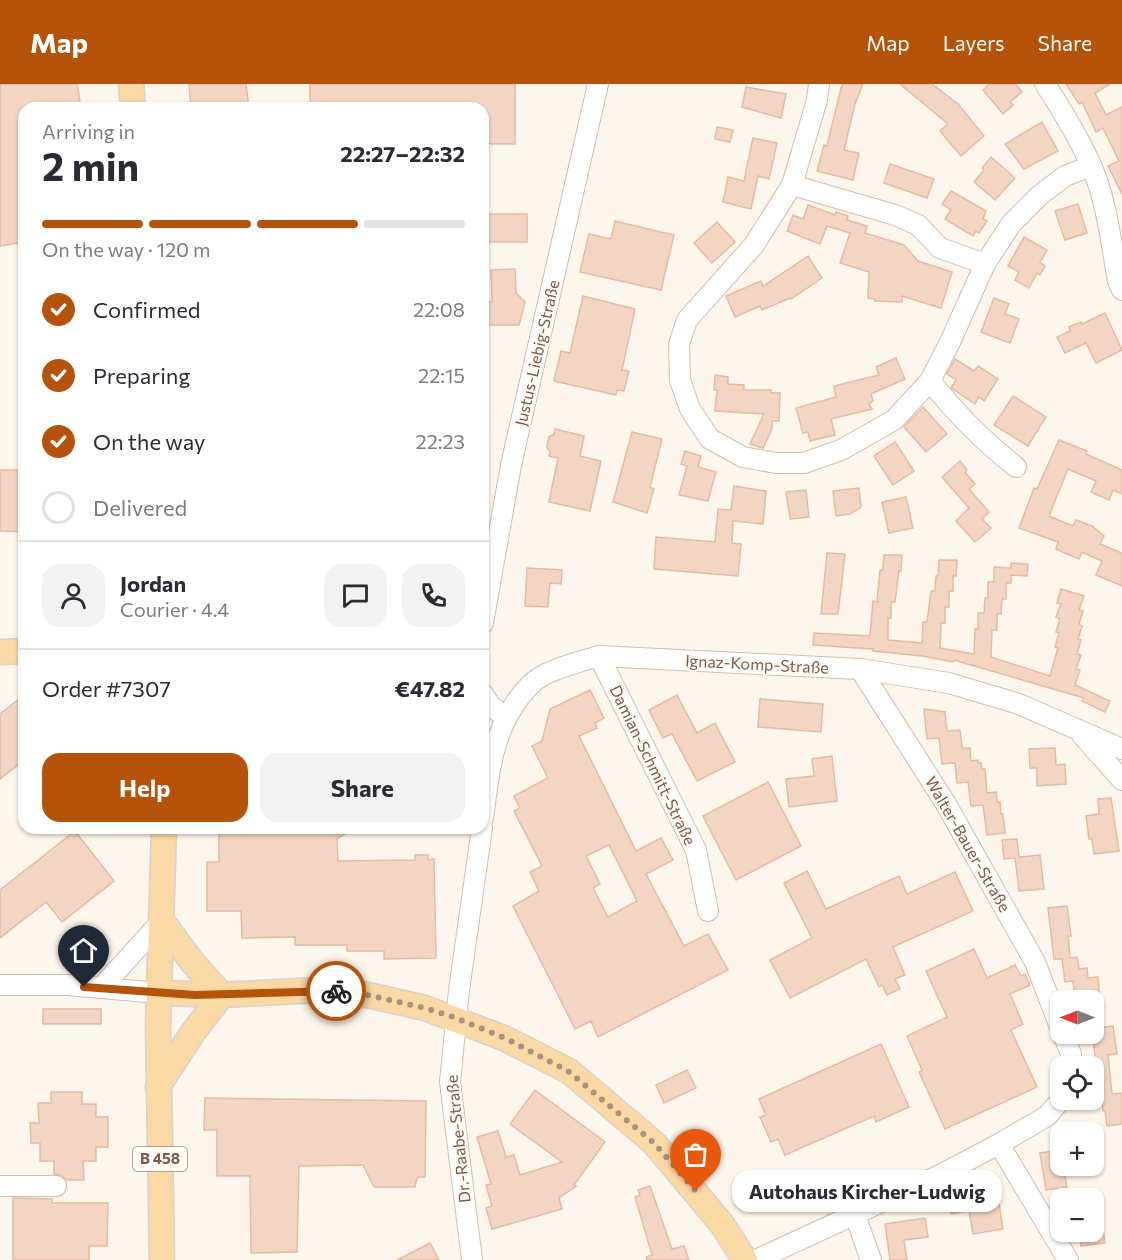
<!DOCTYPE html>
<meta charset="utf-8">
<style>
:root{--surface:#fff;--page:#f2f2f3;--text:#2b2b33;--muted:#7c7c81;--line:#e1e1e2;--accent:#b45309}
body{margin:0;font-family:Commissioner,sans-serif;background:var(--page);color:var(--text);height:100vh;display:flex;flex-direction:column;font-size:22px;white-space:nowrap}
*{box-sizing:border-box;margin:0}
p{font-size:20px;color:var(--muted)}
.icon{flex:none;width:33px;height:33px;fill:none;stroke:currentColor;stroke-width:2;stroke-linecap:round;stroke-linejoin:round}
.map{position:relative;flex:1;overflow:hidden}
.sheet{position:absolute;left:18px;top:18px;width:471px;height:732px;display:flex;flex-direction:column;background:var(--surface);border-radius:18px;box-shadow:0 2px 4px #0004}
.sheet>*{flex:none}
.needle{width:39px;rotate:270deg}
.buttons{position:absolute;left:1050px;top:906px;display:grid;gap:12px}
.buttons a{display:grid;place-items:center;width:54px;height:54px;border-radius:12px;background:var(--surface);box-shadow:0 2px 4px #0004;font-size:30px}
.pin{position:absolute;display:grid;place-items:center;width:51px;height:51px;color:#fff;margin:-62px -26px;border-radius:50% 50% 50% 0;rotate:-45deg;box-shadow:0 0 6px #0007}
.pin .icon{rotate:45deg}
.courier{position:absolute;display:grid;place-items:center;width:60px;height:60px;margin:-30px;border:4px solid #b45309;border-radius:50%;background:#fff;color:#222;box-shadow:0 2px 8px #0007}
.bubble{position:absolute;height:42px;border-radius:18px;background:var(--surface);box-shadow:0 2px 4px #0004;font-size:20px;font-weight:700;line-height:42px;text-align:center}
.summary em{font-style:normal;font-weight:700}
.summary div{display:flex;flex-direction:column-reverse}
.summary{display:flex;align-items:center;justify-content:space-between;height:102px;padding:0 24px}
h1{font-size:39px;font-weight:700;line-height:45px}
.bar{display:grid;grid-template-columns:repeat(4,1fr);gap:9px 6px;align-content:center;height:72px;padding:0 24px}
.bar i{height:8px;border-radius:4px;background:var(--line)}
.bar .selected{background:var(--accent)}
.bar p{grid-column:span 4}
.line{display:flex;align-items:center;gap:15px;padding:0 24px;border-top:2px solid var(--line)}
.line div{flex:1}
.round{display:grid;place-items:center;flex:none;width:63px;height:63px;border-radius:18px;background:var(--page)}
ol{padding:0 24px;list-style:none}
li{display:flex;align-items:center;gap:18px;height:66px}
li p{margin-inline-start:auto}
li .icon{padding:6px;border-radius:50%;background:var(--accent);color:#fff;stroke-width:4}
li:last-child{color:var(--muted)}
li i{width:33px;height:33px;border:3px solid var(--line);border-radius:50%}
.button{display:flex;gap:12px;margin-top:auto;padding:12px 24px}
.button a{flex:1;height:69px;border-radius:18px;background:var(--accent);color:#fff;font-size:24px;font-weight:700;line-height:69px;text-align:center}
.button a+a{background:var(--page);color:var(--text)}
header{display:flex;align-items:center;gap:36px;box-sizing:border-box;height:84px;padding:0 30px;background:var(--accent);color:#fff}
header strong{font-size:28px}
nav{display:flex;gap:33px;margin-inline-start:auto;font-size:21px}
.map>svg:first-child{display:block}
</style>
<header>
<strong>Map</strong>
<nav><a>Map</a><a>Layers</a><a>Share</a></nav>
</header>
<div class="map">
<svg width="1122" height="1176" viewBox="0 0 1122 1176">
<rect width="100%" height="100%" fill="#fdf6ec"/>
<g fill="#f3d5c3" stroke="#e6bba3" stroke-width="1.5" fill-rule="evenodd">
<polygon points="0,0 77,0 81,24 24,24 24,158 0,162"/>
<polygon points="189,0 246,0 249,24 191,24"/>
<polygon points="310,0 515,0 515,60 483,60 483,24 310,24"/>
<polygon points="842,0 863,0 855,20 844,66 859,69 853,96 817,87 824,61 827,62 829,53"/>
<polygon points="900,0 932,0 958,20 984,52 961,72 940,47 948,40"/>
<polygon points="989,0 1015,0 1022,8 1010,18 1013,21 1003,30 983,6"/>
<polygon points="1066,0 1110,0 1095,9 1106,31 1122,23 1122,110 1108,82 1119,77 1103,44 1096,48 1082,18 1079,20"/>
<polygon points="746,3 786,10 781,34 742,23"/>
<polygon points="1042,38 1058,67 1024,85 1005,60"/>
<polygon points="717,43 733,46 730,58 715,55"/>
<polygon points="753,54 777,59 769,95 758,92 751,125 723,118 728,93 744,97"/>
<polygon points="991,73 1015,94 995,116 974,98 984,86 982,84"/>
<polygon points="890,80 934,95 927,114 884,99"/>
<polygon points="951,107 986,127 983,135 987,137 979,149 976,147 973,152 945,135 951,126 942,120"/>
<polygon points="1078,120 1087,149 1065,156 1055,127"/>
<polygon points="808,121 835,131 836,128 848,132 847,136 867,142 865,149 904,161 918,177 952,188 941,224 902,212 902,218 875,217 875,215 868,214 869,188 840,179 850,149 827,142 820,160 787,147 793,131 803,135"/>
<rect x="483" y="130" width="44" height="28"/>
<polygon points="615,137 674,151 661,206 580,188 589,150 611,155"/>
<polygon points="717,138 735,158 712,179 694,159"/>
<polygon points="1024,153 1047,166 1040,179 1045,182 1040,191 1037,189 1029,204 1015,196 1019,188 1008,182"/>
<polygon points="808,172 822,194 791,215 790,214 762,226 760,222 735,233 726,212 761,197 763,202"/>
<polygon points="515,185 516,209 525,218 519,241 483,241 483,218 492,218 491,186"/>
<polygon points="583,212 635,225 622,286 629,287 624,307 617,306 616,311 554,297 561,267 570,269"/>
<polygon points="994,214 1009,220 1005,230 1019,235 1010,259 981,248"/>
<polygon points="1105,229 1122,266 1096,279 1086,259 1065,269 1057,253 1070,247 1069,243 1081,238 1082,240"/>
<polygon points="896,274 905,295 871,310 873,317 869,320 872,325 831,335 835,351 810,357 808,348 803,349 796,324 836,313 834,302 879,291 876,283"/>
<polygon points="955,275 974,287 978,282 998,295 984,317 979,313 975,320 951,304 956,296 947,290"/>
<polygon points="715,291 728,293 728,300 744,301 744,306 771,306 771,309 780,309 779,337 772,337 772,345 763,364 750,360 764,330 715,327 717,306 714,306"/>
<polygon points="1013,312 1046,333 1028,362 994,341"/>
<polygon points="923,323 947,350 926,368 904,343"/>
<polygon points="555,345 584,352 580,372 601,377 590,427 549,418 558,374 549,372 550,368 547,363 549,353 554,350"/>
<polygon points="632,348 662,355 650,403 654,405 647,429 613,418"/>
<polygon points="1059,356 1087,367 1086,370 1122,386 1122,410 1113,406 1109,416 1091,408 1096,397 1068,385 1049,432 1073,442 1076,436 1092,442 1104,452 1100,460 1122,469 1122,502 1096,491 1102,477 1082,468 1079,475 1056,465 1058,458 1019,444 1034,404 1037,405"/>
<polygon points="895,358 914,387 893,401 874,372"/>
<polygon points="685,367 701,372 698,383 716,388 708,417 679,411 687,382 681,380"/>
<polygon points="960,377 967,386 965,388 975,400 969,405 989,428 982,435 991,444 975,458 956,437 969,424 942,393"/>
<polygon points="0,386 24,386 24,448 0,447"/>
<polygon points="734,402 766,407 763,440 733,437 732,459 741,460 738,492 654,485 656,453 715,458 718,425 731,426"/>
<polygon points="859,404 861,423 850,430 836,432 833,407"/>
<polygon points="806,406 809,433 790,435 786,408"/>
<polygon points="906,413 913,444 889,449 882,418"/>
<polygon points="827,469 845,470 838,530 821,530"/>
<polygon points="884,471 902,471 901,487 899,487 895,518 891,518 891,534 888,534 888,556 922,559 923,538 927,538 931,507 935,507 936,492 938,492 939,476 957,476 956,492 953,492 953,507 949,507 949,523 945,523 945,539 941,539 940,564 974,570 975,545 978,545 978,529 984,529 985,514 988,514 988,498 994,498 994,483 1011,484 1011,479 1028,480 1027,492 1011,491 1011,499 1006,499 1006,515 1002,515 1001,530 997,530 997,546 992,546 991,573 1050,592 1058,564 1055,563 1059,549 1056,548 1060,535 1056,533 1061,520 1057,519 1061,505 1084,512 1079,526 1083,527 1079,540 1082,542 1078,555 1081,556 1077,570 1081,571 1076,585 1080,586 1075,601 1110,617 1105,628 1082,617 1084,614 954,576 953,578 922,572 873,567 873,565 813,561 814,549 870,552 873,517 877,518 880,486 883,486"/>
<polygon points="527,484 562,486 561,500 550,499 548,523 525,522"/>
<path d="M590 606 604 634 595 639 597 644 579 652 636 767 661 754 673 776 646 790 684 862 708 850 728 886 598 953 591 937 575 945 513 822 539 807 530 788 542 782 514 727 520 724 514 712 548 694 532 662 542 657 550 625ZM609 761 637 817 608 833 593 804 600 800 586 772Z"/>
<polygon points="24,611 24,676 0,695 0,630"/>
<polygon points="677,611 697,649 715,639 735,678 697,697 672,650 663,654 649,626"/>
<polygon points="760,615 823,620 821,648 758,643"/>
<polygon points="924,625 945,628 947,647 960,646 962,664 970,664 971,677 978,676 978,679 981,679 982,685 985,685 987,709 996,708 997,718 1000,718 1001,730 1003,730 1005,749 987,751 983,721 971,722 968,698 957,699 955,679 942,680 939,654 927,655"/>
<polygon points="1055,664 1056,681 1065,680 1066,700 1037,702 1037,684 1030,684 1029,665"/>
<polygon points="832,672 837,717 789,723 786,695 814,692 812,675"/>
<polygon points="768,698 801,762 736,796 703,732"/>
<polygon points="1111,714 1119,767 1094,770 1092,755 1089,755 1086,732 1099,730 1098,715"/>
<polygon points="219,744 354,744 337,755 338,777 415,776 415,771 428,771 428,776 434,775 436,874 384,875 384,867 347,867 347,861 295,861 295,853 242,854 241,827 207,827 207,778 219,778"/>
<polygon points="75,747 114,797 62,838 46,818 0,854 0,806"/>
<polygon points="1017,755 1019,773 1040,771 1044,805 1019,807 1015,774 1004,775 1002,756"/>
<polygon points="807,787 826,825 899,792 907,810 955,788 973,827 893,863 905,891 895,895 900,905 887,911 882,901 879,903 866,875 790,914 770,876 812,854 784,799"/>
<polygon points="1067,822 1071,852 1068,852 1070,874 1077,873 1079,885 1087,884 1088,894 1098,893 1100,916 1075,916 1073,897 1065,898 1062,875 1054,875 1048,824"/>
<polygon points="974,865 987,894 1015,881 1021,892 1025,890 1030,901 1010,910 1023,940 1011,946 1037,1003 945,1045 919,988 922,986 907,952 947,933 926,887"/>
<rect x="43" y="925" width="58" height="15"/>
<polygon points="1113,942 1117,970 1108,971 1112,1010 1122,1009 1122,1040 1107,1042 1105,1027 1103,1027 1101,1011 1098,1011 1093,950 1094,944"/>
<polygon points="881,960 909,1023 876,1038 874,1032 785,1071 778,1055 771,1058 760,1033 766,1031 759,1015"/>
<polygon points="687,986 696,1004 664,1019 656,1001"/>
<polygon points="535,1006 605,1058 574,1101 576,1102 559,1114 562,1125 492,1145 486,1124 492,1122 486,1101 491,1100 477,1053 498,1047 506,1073 514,1071 520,1091 562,1078 510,1040"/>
<polygon points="51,1008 82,1008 82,1020 96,1020 96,1033 108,1033 108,1063 96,1063 96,1077 83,1077 84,1096 67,1096 61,1091 54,1090 54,1077 40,1077 40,1059 31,1059 30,1039 39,1039 38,1019 51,1019"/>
<polygon points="205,1014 426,1017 425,1093 417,1093 415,1103 374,1103 363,1081 299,1082 297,1168 251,1169 250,1092 217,1092 217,1046 204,1046"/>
<polygon points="1060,1066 1060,1082 1063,1082 1067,1103 1046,1106 1040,1069"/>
<polygon points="986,1100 989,1115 998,1113 1003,1145 973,1150 969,1127 951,1130 946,1116 967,1113 966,1103"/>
<polygon points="650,1102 672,1165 684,1162 689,1176 647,1176 646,1173 652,1171 635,1113 640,1111 638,1106"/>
<polygon points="13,1114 52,1115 52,1119 108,1119 107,1162 89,1162 89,1176 13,1176"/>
<polygon points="1094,1124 1100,1124 1105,1159 1081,1162 1079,1148 1094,1148"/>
<polygon points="925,1134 928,1153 904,1156 907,1176 890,1176 885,1140"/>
<polygon points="430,1159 439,1176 397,1176"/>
</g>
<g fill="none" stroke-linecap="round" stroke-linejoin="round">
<defs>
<g id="minor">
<polyline points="819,0 817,16 792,101 754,161 687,236 679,260 680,296 690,325 710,355 743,373 776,379 804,379 841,366 894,336 930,297 951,256 985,180 1011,140 1040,111 1065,92 1091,82"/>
<path d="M1045 0C1062 26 1078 52 1091 81 1107 117 1111 159 1118 197L1122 206"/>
<polyline points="792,101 895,131 918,141 940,164 985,180"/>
<path d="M930 297C957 331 983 357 1016 383"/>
<polyline points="483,539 511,381 598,0"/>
<polyline points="599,572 696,766 708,827"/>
<polyline points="860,585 946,720 1035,878 1060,943"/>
<polyline points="483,610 490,621 506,634"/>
<polyline points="1082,651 1122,696"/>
<path d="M483 734C489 691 491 655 516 618 523 608 531 598 542 592 560 582 580 578 599 572L860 585 949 599 1019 620 1122 665"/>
<polyline points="0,901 67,901 159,909"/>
<polyline points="101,904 162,837"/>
<polyline points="1063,950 1071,970 1069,982"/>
<polyline points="999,1060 1068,1176"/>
<polyline points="0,1102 56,1102"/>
<polyline points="855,1131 871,1176"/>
<polyline points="472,1176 450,998 459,906 482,744"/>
<polyline points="756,1176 940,1091 999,1060 1047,1032 1061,1016"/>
</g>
<g id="major">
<polyline points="131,0 133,24"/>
<polyline points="0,568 24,567"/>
<polyline points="162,837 193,879 222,911"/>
<polyline points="159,909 222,911 319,906 363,910 425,924 506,955 569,987 654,1059 721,1139 745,1176"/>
<polyline points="158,1002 194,947 222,911"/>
<polyline points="162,1176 158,942 164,744"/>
</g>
</defs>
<use href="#minor" stroke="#d1beb0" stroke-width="22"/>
<use href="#major" stroke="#dad1cd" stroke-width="27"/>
<use href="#minor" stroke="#fff" stroke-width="20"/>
<use href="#major" stroke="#fbd9a5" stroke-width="24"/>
</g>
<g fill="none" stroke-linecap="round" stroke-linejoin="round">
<polyline stroke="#a89285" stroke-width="6" stroke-dasharray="0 10.8" points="336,907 363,910 425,924 456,934 507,955 568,987 654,1059 696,1107"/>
<polyline stroke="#b45309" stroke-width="8" points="84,903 195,911 336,907"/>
</g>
<g text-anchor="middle" stroke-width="4.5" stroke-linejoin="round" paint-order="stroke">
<rect fill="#fffaf3" stroke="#a28b7f" stroke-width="1.5" x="133" y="1063" width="54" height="24" rx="4.5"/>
<g font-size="15" font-weight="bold" fill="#7a5c4d">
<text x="160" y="1080">B 458</text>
</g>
<g font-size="16" fill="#7a5c4d" stroke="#fffaf3">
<text transform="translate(537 269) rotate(-77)" y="6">Justus-Liebig-Straße</text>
<text transform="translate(757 580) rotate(3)" y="6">Ignaz-Komp-Straße</text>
<text transform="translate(653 681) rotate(64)" y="6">Damian-Schmitt-Straße</text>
<text transform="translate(968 760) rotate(60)" y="6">Walter-Bauer-Straße</text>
<text transform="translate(458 1055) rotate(-96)" y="6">Dr.-Raabe-Straße</text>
</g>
</g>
</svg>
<div class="buttons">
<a><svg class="needle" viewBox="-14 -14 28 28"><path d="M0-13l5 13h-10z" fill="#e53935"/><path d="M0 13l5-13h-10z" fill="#7c7c81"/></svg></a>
<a><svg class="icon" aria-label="locate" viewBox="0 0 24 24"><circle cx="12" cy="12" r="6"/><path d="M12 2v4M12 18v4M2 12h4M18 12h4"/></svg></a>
<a>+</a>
<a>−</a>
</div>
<div class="pin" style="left:696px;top:1107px;background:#ea580c"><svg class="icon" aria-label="bag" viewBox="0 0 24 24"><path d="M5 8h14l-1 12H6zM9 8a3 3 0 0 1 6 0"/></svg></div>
<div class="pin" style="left:84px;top:903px;background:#1f2937"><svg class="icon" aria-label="home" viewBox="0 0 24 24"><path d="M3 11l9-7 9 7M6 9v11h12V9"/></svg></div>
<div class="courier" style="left:336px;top:907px"><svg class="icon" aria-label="bike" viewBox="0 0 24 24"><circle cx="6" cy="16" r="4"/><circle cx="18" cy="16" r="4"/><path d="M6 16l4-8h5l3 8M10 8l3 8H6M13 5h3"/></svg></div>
<div class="bubble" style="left:732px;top:1086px;width:270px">Autohaus Kircher-Ludwig</div>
<section class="sheet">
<div class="summary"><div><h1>2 min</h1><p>Arriving in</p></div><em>22:27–22:32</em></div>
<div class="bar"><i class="selected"></i><i class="selected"></i><i class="selected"></i><i></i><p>On the way · 120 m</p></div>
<ol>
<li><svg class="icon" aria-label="check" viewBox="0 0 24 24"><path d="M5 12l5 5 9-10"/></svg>Confirmed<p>22:08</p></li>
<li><svg class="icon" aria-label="check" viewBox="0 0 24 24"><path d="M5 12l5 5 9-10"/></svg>Preparing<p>22:15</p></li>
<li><svg class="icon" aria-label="check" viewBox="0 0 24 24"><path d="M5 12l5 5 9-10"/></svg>On the way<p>22:23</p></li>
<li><i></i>Delivered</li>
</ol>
<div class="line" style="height:108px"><a class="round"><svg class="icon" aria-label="person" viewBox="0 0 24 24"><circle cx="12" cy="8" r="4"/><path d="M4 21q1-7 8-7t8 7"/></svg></a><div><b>Jordan</b><p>Courier · 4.4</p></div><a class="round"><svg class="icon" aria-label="chat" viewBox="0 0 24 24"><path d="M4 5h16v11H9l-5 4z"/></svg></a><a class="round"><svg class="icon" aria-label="phone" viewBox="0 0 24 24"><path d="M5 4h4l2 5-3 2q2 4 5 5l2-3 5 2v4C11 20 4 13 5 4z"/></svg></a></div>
<div class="line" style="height:78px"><div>Order #7307</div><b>€47.82</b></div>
<div class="button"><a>Help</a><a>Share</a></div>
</section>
</div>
